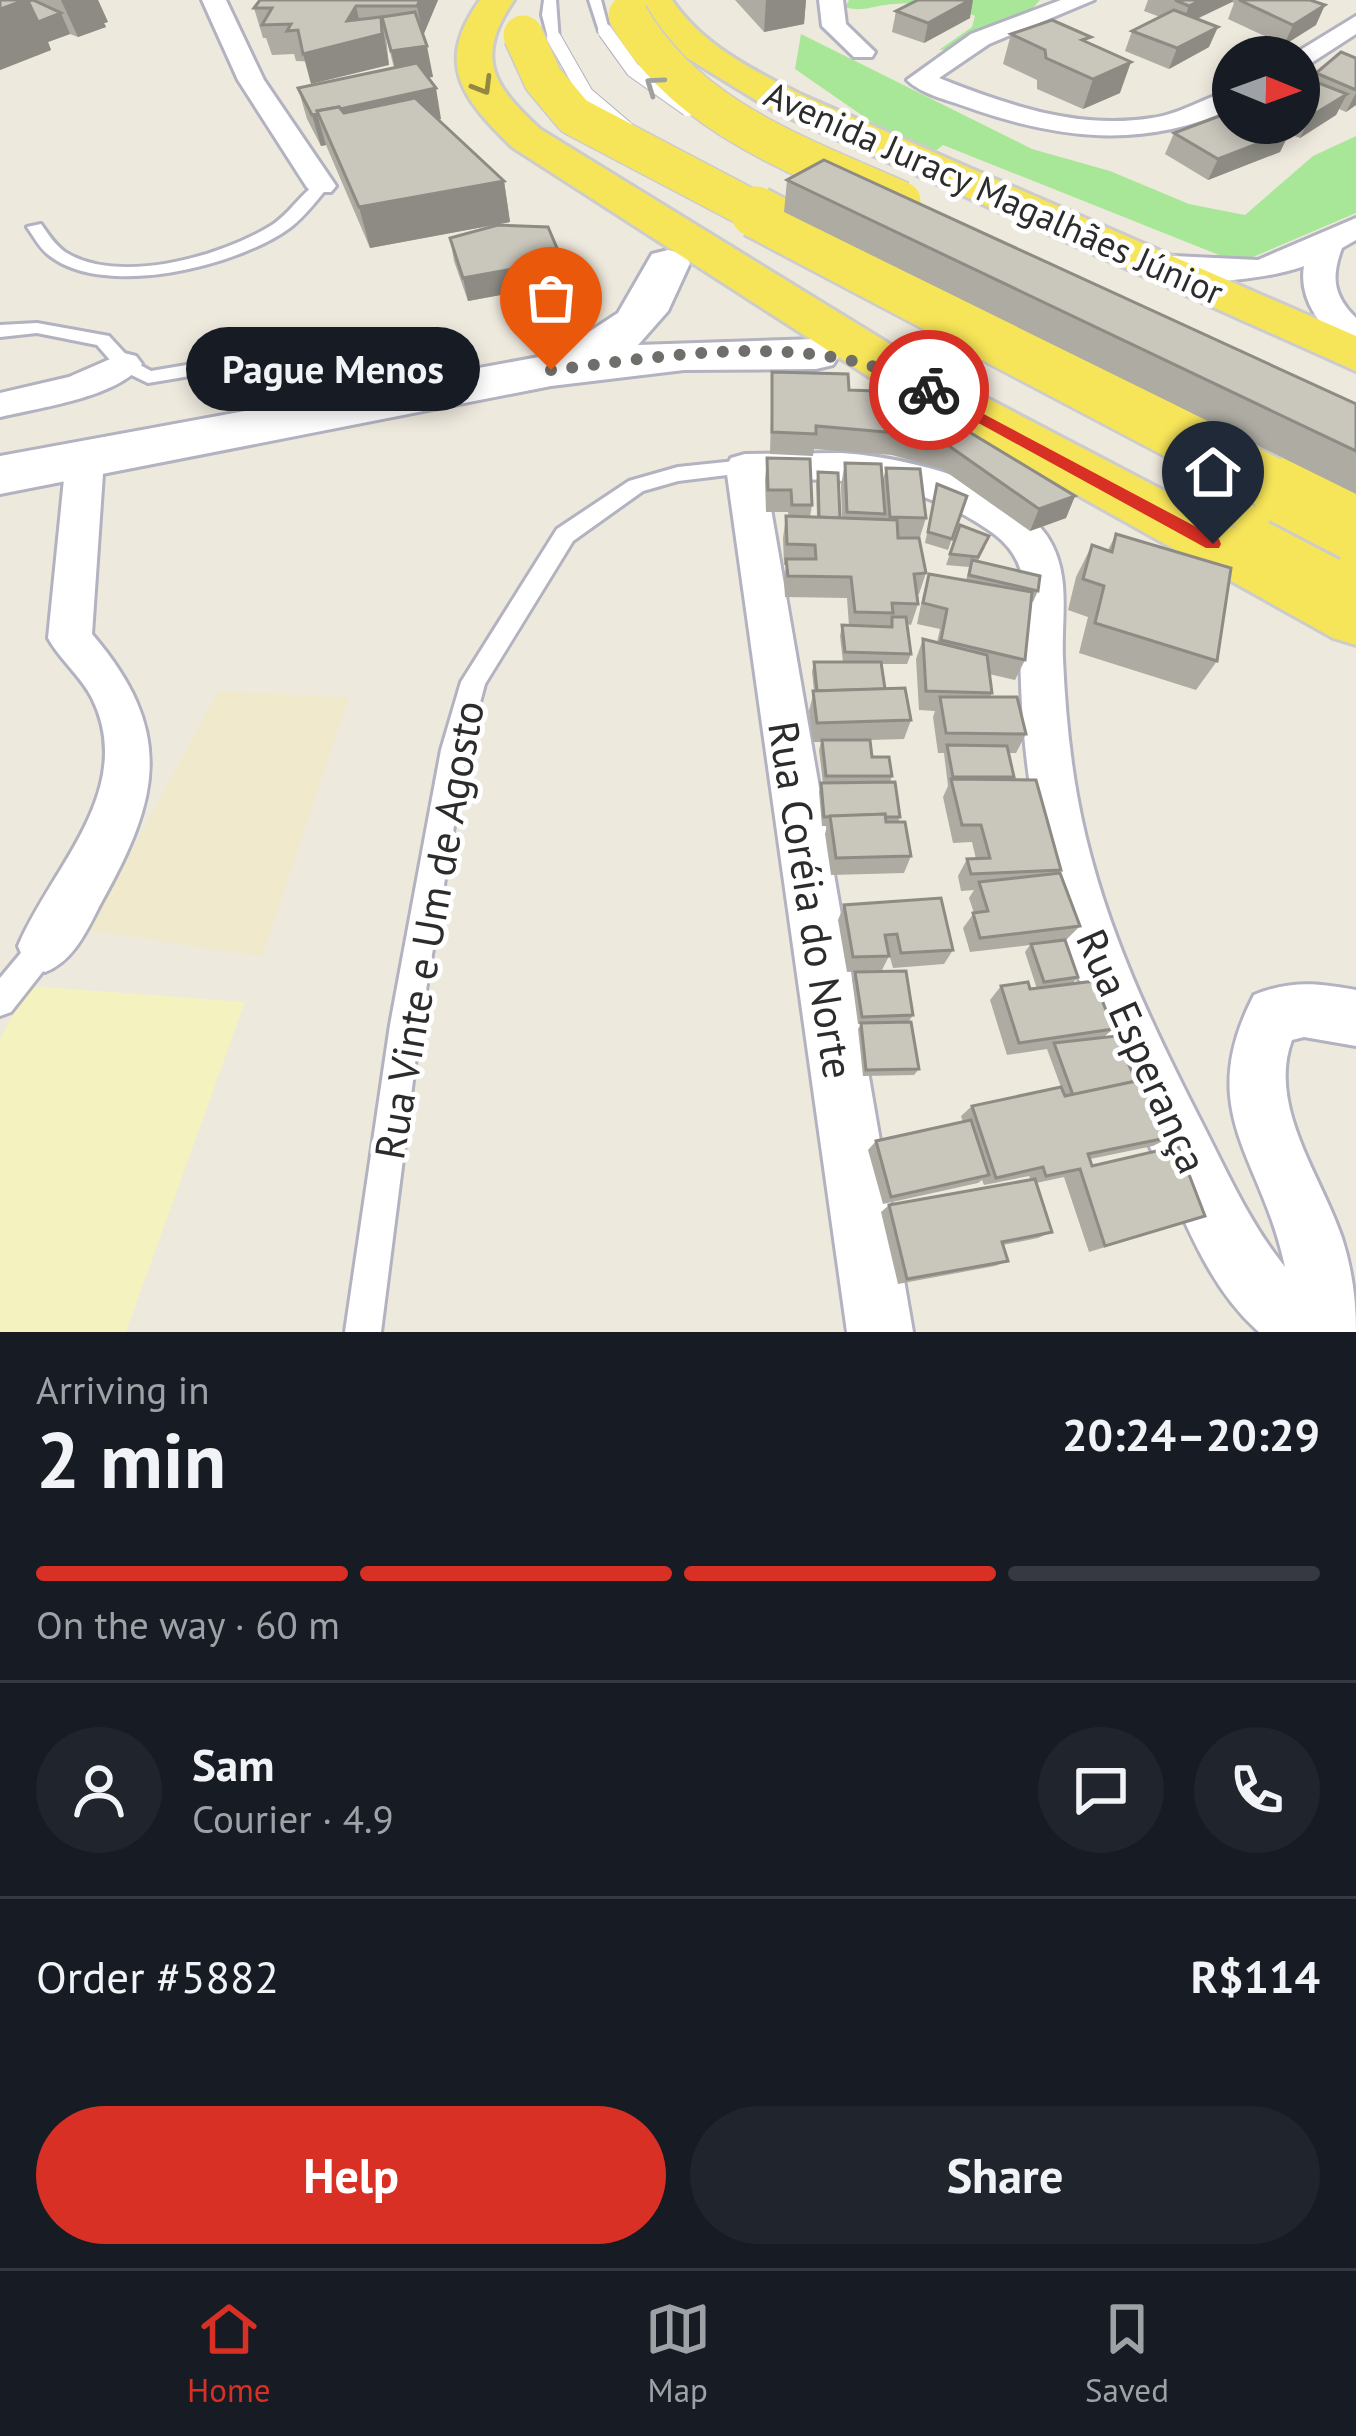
<!DOCTYPE html>
<meta charset="utf-8">
<style>
:root{--surface:#171b24;--page:#20242c;--text:#f1f3f6;--muted:#9ea1a6;--line:#363941;--accent:#d93025}
body{margin:0;font-family:"PT Sans",sans-serif;background:var(--page);color:var(--text);height:100vh;display:flex;flex-direction:column;font-size:45px;white-space:nowrap}
*{box-sizing:border-box;margin:0}
p{font-size:39px;color:var(--muted)}
.icon{flex:none;width:66px;height:66px;fill:none;stroke:currentColor;stroke-width:2;stroke-linecap:round;stroke-linejoin:round}
.map{position:relative;height:1332px;overflow:hidden}
.panel{display:flex;flex-direction:column;background:var(--surface);flex:1}
.panel>*{flex:none}
.needle{width:78px;rotate:91deg}
.fabs{position:absolute;left:1212px;top:36px;display:grid;gap:24px}
.fabs a{display:grid;place-items:center;width:108px;height:108px;border-radius:50%;background:var(--surface);box-shadow:0 6px 18px #0003;font-size:60px}
.pin{position:absolute;display:grid;place-items:center;width:102px;height:102px;color:#fff;margin:-123px -51px;border-radius:50% 50% 50% 0;rotate:-45deg;box-shadow:0 0 12px #0007}
.pin .icon{rotate:45deg}
.courier{position:absolute;display:grid;place-items:center;width:120px;height:120px;margin:-60px;border:9px solid #d93025;border-radius:50%;background:#fff;color:#222;box-shadow:0 3px 15px #0007}
.bubble{position:absolute;height:84px;border-radius:42px;background:var(--surface);box-shadow:0 6px 18px #0003;font-size:39px;font-weight:800;line-height:84px;text-align:center}
.overview em{font-style:normal;font-weight:800}
.overview div{display:flex;flex-direction:column-reverse}
.overview{display:flex;align-items:center;justify-content:space-between;height:204px;padding:0 36px}
h1{font-size:78px;font-weight:800;line-height:90px}
.bar{display:grid;grid-template-columns:repeat(4,1fr);gap:18px 12px;align-content:center;height:144px;padding:0 36px}
.bar i{height:15px;border-radius:9px;background:var(--line)}
.bar .active{background:var(--accent)}
.bar p{grid-column:span 4}
.line{display:flex;align-items:center;gap:30px;padding:0 36px;border-top:3px solid var(--line)}
.line div{flex:1}
.round{display:grid;place-items:center;flex:none;width:126px;height:126px;border-radius:63px;background:var(--page)}
.action{display:flex;gap:24px;margin-top:auto;padding:24px 36px}
.action a{flex:1;height:138px;border-radius:72px;background:var(--accent);color:#fff;font-size:48px;font-weight:800;line-height:138px;text-align:center}
.action a+a{background:var(--page);color:var(--text)}
.dock{display:flex;justify-content:space-around;align-items:center;height:168px;border-top:3px solid var(--line);background:var(--surface);font-size:33px;color:var(--muted)}
.dock a{display:grid;justify-items:center;gap:6px}
.dock .active{color:var(--accent)}
.map>svg:first-child{display:block}
</style>
<div class="map">
<svg width="1356" height="1332" viewBox="0 0 1356 1332">
<rect width="100%" height="100%" fill="#eee9dd"/>
<polygon fill="#f0e9cc" points="218,691 349,697 262,957 89,930"/>
<g fill="#a9e798">
<path d="M849 0H1040L1031 10 956 49 939 50 972 27 975 16C952 5 911 1 885 5 870 7 861 12 845 7Z"/>
<polygon points="801,34 1032,149 1110,171 1189,204 1245,215 1313,156 1356,136 1356,213 1239,263 943,145 925,159 795,69"/>
</g>
<polygon fill="#f4f2bf" points="29,986 245,1002 126,1332 0,1332 0,1039"/>
<g fill="none" stroke-linecap="round" stroke-linejoin="round">
<defs>
<g id="lane">
<polygon points="544,0 556,0 559,41 548,38 542,15"/>
<polygon points="589,0 601,0 610,34 599,31"/>
<path d="M321 181 329 186C317 200 305 216 291 227 239 266 106 299 50 256 40 249 34 237 27 227L41 224C48 234 55 245 65 252 119 286 223 256 272 225 291 213 302 191 321 181Z"/>
<polygon points="37,323 109,336 131,360 151,371 340,339 349,345 340,351 148,383 117,368 97,345 37,333 0,337 0,325"/>
<polygon points="745,460 752,462 755,467 752,472 678,481 643,491 573,541 485,684 467,750 420,1025 381,1332 345,1332 390,1025 441,750 461,682 557,529 629,481 678,467"/>
<polygon points="45,932 55,936 59,946 55,956 11,1012 0,1016 0,978 35,936"/>
</g>
<g id="street">
<polygon points="202,0 226,0 264,80 336,186 331,192 311,192 306,186 238,80"/>
<polygon points="819,0 843,0 846,24 875,52 872,57 854,57 822,26"/>
<path d="M1061 0H1094L989 44 939 78C1007 105 1078 130 1152 118 1181 114 1205 97 1233 90V108C1144 150 1057 139 967 107 948 100 921 94 907 80L971 34Z"/>
<polygon points="1356,16 1356,34 1308,65 1299,68 1299,57 1289,57"/>
<path d="M1356 218V240L1342 248C1331 277 1333 296 1356 318V346C1323 338 1298 299 1304 266 1271 279 1161 294 1136 265L1152 255 1258 260Z"/>
<path d="M124 353 136 356 142 364C119 397 38 408 0 417V393L69 377Z"/>
<path d="M85 446 98 450 104 459 92 634C175 731 160 798 101 903 87 930 74 961 45 972L26 965 18 946C50 869 138 790 92 698 81 676 60 660 48 638L66 459 72 450Z"/>
<path d="M841 453C903 457 1009 481 1047 536 1072 574 1061 617 1063 659 1065 705 1069 750 1077 795 1098 913 1149 1020 1203 1125 1228 1174 1250 1224 1285 1267 1262 1156 1193 1113 1254 995 1291 980 1318 983 1356 990V1046L1304 1037 1292 1040C1267 1106 1322 1177 1342 1238 1352 1269 1356 1299 1356 1332H1259C1210 1289 1188 1227 1161 1170 1060 958 1010 813 1022 575 1015 545 992 531 966 516 901 480 839 478 766 480L913 1332H847L726 467 731 458 745 454Z"/>
</g>
<polygon id="secondary" points="668,250 684,254 690,263 668,311 638,345 816,339 833,343 840,354 833,365 816,369 684,370 551,386 0,494 0,456 555,354 618,313 652,254"/>
<g id="primary">
<path d="M480 0H514C474 59 493 85 540 129L924 365 1241 531 1215 513 1206 498 1198 440 1207 427 1237 412 1256 407 1275 412 1283 425 1275 438 1255 448 1262 488 1356 547V645L1333 638 888 389 512 147C462 98 434 64 480 0Z"/>
<path d="M638 0H672C703 46 753 70 802 95L1356 336V371L774 111 684 56Z"/>
</g>
</defs>
<use href="#lane" stroke="#b2b2c0" stroke-width="6"/>
<use href="#street" stroke="#b2b2c0" stroke-width="6"/>
<use href="#secondary" stroke="#b2b2c0" stroke-width="6"/>
<use href="#primary" stroke="#ccc" stroke-width="6"/>
<use href="#lane" fill="#fff" fill-rule="evenodd"/>
<use href="#street" fill="#fff" fill-rule="evenodd"/>
<use href="#secondary" fill="#fff" fill-rule="evenodd"/>
<use href="#primary" fill="#f7e559" fill-rule="evenodd"/>
<defs>
<g id="lane-bridge">
<polyline points="605,31 633,70 688,109"/>
<polyline points="554,38 586,94 626,128"/>
</g>
<g id="primary-bridge-far2">
<path d="M628 15C685 117 800 156 901 201"/>
<polyline points="523,35 543,79 574,116 762,215"/>
</g>
<polyline id="primary-bridge-far1" points="756,212 1291,494"/>
<polyline id="primary-bridge" points="1285,491 1356,528"/>
</defs>
<use href="#lane-bridge" stroke="#b2b2c0" stroke-width="16" stroke-linecap="butt"/>
<use href="#primary-bridge-far2" stroke="#ccc" stroke-width="42" stroke-linecap="butt"/>
<use href="#primary-bridge-far1" stroke="#ccc" stroke-width="56" stroke-linecap="butt"/>
<use href="#primary-bridge" stroke="#ccc" stroke-width="72" stroke-linecap="butt"/>
<use href="#lane-bridge" stroke="#fff" stroke-width="14"/>
<use href="#primary-bridge-far2" stroke="#f7e559" stroke-width="39"/>
<use href="#primary-bridge-far1" stroke="#f7e559" stroke-width="51"/>
<use href="#primary-bridge" stroke="#f7e559" stroke-width="66"/>
</g>
<g fill="#adaba2">
<polygon points="0,0 98,0 108,22 104,23 106,27 78,37 70,34 48,42 51,50 0,70"/>
<polygon points="438,0 423,35 433,77 427,77 441,119 438,120 504,181 510,222 370,248 326,145 321,146 307,119 298,88 394,68 386,36 389,65 296,61 294,54 272,55 266,38 263,38 254,8"/>
<polygon points="735,0 806,0 804,24 764,32"/>
<polygon points="1148,0 1310,0 1316,25 1284,45 1228,19 1234,3 1232,2 1197,19 1209,47 1169,69 1125,51 1132,31 1160,17 1144,11"/>
<polygon points="896,11 970,18 924,43 892,32"/>
<polygon points="1011,34 1089,44 1120,93 1083,109 1037,89 1037,80 1003,64"/>
<polygon points="1356,58 1356,105 1346,112 1339,109 1336,115 1300,138 1289,134 1280,152 1208,180 1165,154 1174,133 1233,123 1299,123 1299,79 1312,81 1316,73"/>
<polygon points="787,180 1356,404 1356,494 784,212"/>
<polygon points="450,238 565,283 468,301 454,261"/>
<polygon points="772,372 849,390 1075,496 1066,518 1030,531 942,469 892,455 814,449 813,456 770,454"/>
<polygon points="767,458 812,505 810,517 817,517 816,483 818,472 840,518 842,518 841,485 845,463 882,483 886,468 926,518 919,540 926,573 919,594 916,595 918,604 911,625 907,624 911,654 907,664 881,664 885,689 911,720 904,739 870,740 872,757 892,776 890,782 900,817 898,822 911,856 904,873 831,875 825,834 827,826 822,826 819,792 821,783 823,783 819,750 821,742 813,742 809,711 814,691 812,672 814,662 843,662 840,636 842,625 849,626 847,598 785,597 784,580 786,565 784,565 783,538 786,516 789,517 788,512 766,512 765,480"/>
<polygon points="937,484 967,496 948,550 925,543"/>
<polygon points="960,525 985,547 978,561 1038,591 1033,602 1031,601 1025,660 1015,680 989,674 992,693 990,697 1026,734 1016,753 1009,753 1014,777 1013,780 1061,870 1059,873 1080,926 1065,941 1078,977 1072,984 1113,1029 1104,1037 1136,1081 1171,1137 1153,1146 1090,1159 1092,1166 1205,1216 1089,1252 1064,1177 1036,1183 1052,1232 1038,1238 1003,1245 1008,1261 995,1266 898,1284 881,1212 889,1205 1031,1180 1029,1176 984,1185 982,1180 978,1183 883,1204 868,1150 876,1141 963,1122 961,1116 972,1106 1061,1087 1047,1049 1007,1055 990,1000 1001,986 1037,989 1025,952 1030,945 970,952 963,928 974,913 969,898 974,890 961,891 958,876 967,859 976,859 972,842 953,843 943,797 948,786 944,753 938,753 933,717 935,711 919,710 916,659 923,639 937,642 940,629 917,624 923,595 929,574 966,581 969,567 946,565"/>
<polygon points="1116,534 1217,661 1196,690 1079,653 1088,617 1068,610 1076,577 1092,545 1108,550"/>
<polygon points="844,905 953,950 944,964 893,968 888,950 889,956 882,970 847,972 838,920"/>
<polygon points="855,972 913,1015 909,1021 919,1069 914,1075 863,1076 858,1029 861,1024 858,1024 852,979"/>
</g>
<g fill="#8d8b84">
<polygon points="25,0 28,0 38,22 61,13 70,34 48,42 51,50 0,70 0,9"/>
<polygon points="61,0 98,0 108,22 104,23 106,27 78,37"/>
<polygon points="420,0 438,0 423,36 417,6"/>
<polygon points="766,0 806,0 804,24 764,32"/>
<polygon points="970,0 973,0 970,18 924,43 928,23"/>
<polygon points="1201,0 1233,0 1232,2 1181,26 1189,6"/>
<polygon points="1325,5 1316,25 1284,45 1293,25"/>
<polygon points="356,6 363,36 381,17 389,65 311,84 303,54 347,21"/>
<polygon points="1218,27 1209,47 1169,69 1177,48"/>
<polygon points="427,46 433,77 398,81 391,51"/>
<polygon points="1131,62 1120,93 1083,109 1093,79"/>
<polygon points="436,88 441,119 331,144 318,114"/>
<polygon points="1356,93 1356,105 1346,112"/>
<polygon points="1347,94 1336,115 1300,138 1311,116"/>
<polygon points="317,114 326,145 321,146 312,115"/>
<polygon points="1290,131 1280,152 1208,180 1218,159"/>
<polygon points="504,181 510,222 370,248 359,207"/>
<polygon points="562,260 565,283 468,301 463,278"/>
<polygon points="1075,496 1066,518 1030,531 1039,509"/>
</g>
<g fill="#c9c7bc" stroke="#8d8b84" stroke-width="3">
<polygon points="0,0 25,0 0,9"/>
<polygon points="33,0 61,13 38,22 28,1"/>
<polygon points="260,0 420,0 417,6 356,6 347,21 381,17 382,34 303,54 298,30 287,31 291,24 262,25 272,8 254,8"/>
<polygon points="918,0 970,0 928,23 896,11"/>
<polygon points="1175,0 1201,0 1189,6"/>
<polygon points="1239,0 1310,0 1325,5 1293,25"/>
<polygon points="1174,10 1218,27 1177,48 1132,31"/>
<polygon points="415,12 427,46 391,51 382,17"/>
<polygon points="1052,20 1091,37 1082,40 1131,62 1093,79 1046,58 1045,50 1011,34"/>
<polygon points="1341,52 1356,58 1356,90 1316,73"/>
<polygon points="417,63 436,88 340,109 339,107 317,111 318,114 312,115 298,88"/>
<polygon points="1303,77 1347,94 1311,116 1299,112 1299,79"/>
<polygon points="415,98 504,181 359,207 317,111 339,107 344,113"/>
<polygon points="1233,111 1233,123 1276,123 1290,131 1218,159 1174,133"/>
<polygon points="824,160 1356,404 1356,451 787,180"/>
<polygon points="498,225 548,227 562,260 463,278 450,238"/>
<polygon points="772,372 848,374 849,390 903,392 1075,496 1039,509 949,446 897,433 816,426 816,434 772,432"/>
<polygon points="767,458 810,459 812,505 792,505 791,490 768,490"/>
<polygon points="845,463 881,464 885,514 847,512"/>
<polygon points="886,468 920,469 926,518 890,517"/>
<polygon points="818,472 838,473 840,518 819,517"/>
<polygon points="937,484 967,496 952,539 928,532"/>
<polygon points="786,516 897,520 898,538 919,538 926,573 914,574 918,604 892,603 893,613 855,612 851,577 788,576 786,559 816,559 815,545 787,544"/>
<polygon points="960,525 989,536 978,557 950,554"/>
<polygon points="1116,534 1231,568 1217,661 1095,623 1104,586 1083,579 1092,545 1112,552"/>
<polygon points="972,560 1040,576 1038,591 969,575"/>
<polygon points="929,574 1032,592 1025,660 941,640 947,609 923,603"/>
<polygon points="892,617 906,617 911,654 845,652 842,625 892,627"/>
<polygon points="923,639 987,655 992,693 926,691"/>
<polygon points="814,662 881,662 885,689 817,691"/>
<polygon points="905,688 911,720 817,723 813,691"/>
<polygon points="940,697 1017,697 1026,734 946,733"/>
<polygon points="822,740 870,740 872,757 889,757 892,776 826,776"/>
<polygon points="947,745 1007,746 1014,777 953,777"/>
<polygon points="951,779 1036,780 1061,870 971,874 967,859 990,858 981,825 962,825"/>
<polygon points="895,782 900,817 885,817 885,814 824,817 821,783"/>
<polygon points="885,814 886,822 905,822 911,856 836,858 830,816"/>
<polygon points="1060,873 1080,926 980,938 973,913 988,911 979,882"/>
<polygon points="941,898 953,950 901,953 897,934 885,935 889,956 853,957 844,905"/>
<polygon points="1065,940 1078,977 1044,982 1031,944"/>
<polygon points="906,971 913,1015 862,1017 855,972"/>
<polygon points="1095,981 1113,1029 1019,1043 1001,986 1028,982 1030,989"/>
<polygon points="911,1022 919,1069 866,1070 861,1023"/>
<polygon points="1116,1036 1136,1081 1073,1095 1054,1043"/>
<polygon points="1146,1079 1171,1137 1088,1154 1092,1166 1178,1146 1205,1216 1105,1246 1080,1169 1046,1176 1043,1167 996,1178 972,1106 1061,1087 1065,1096"/>
<polygon points="971,1120 989,1175 891,1197 876,1141"/>
<polygon points="1035,1179 1052,1232 1002,1242 1008,1261 907,1279 889,1205"/>
</g>
<defs><path id="oneway-chevron" d="M-2-3.5L2.5 0L-2 3.5" fill="none" stroke-width="1.6" stroke-linecap="round" stroke-linejoin="round" transform="scale(3)"/></defs>
<use stroke="#a0a0a0" href="#oneway-chevron" transform="translate(654 85) rotate(-145)"/>
<use stroke="#928842" href="#oneway-chevron" transform="translate(483 86) rotate(59)"/>
<polygon fill="#d93025" points="929,385 1219,539 1221,544 1219,548 1206,548 924,393 924,386"/>
<g fill="none" stroke-linecap="round" stroke-linejoin="round">
<path stroke="#706e6a" stroke-width="12" stroke-dasharray="0 21.6" d="M551 370C672 356 817 327 929 390"/>
</g>
<g text-anchor="middle" stroke-width="10" stroke-linejoin="round" paint-order="stroke">
<g font-size="36" fill="#2c2c2c" stroke="#fff">
<text transform="translate(994 193) rotate(24)" y="13">Avenida Juracy Magalhães Júnior</text>
</g>
<g font-size="42" fill="#2c2c2c" stroke="#fff">
<text transform="translate(811 900) rotate(81)" y="15">Rua Coréia do Norte</text>
<text transform="translate(429 930) rotate(-80)" y="15">Rua Vinte e Um de Agosto</text>
<text transform="translate(1142 1051) rotate(66)" y="15">Rua Esperança</text>
</g>
</g>
</svg>
<div class="fabs">
<a><svg class="needle" viewBox="-14 -14 28 28"><path d="M0-13l5 13h-10z" fill="#e53935"/><path d="M0 13l5-13h-10z" fill="#9ea1a6"/></svg></a>
</div>
<div class="pin" style="left:551px;top:370px;background:#ea580c"><svg class="icon" aria-label="bag" viewBox="0 0 24 24"><path d="M5 8h14l-1 12H6zM9 8a3 3 0 0 1 6 0"/></svg></div>
<div class="pin" style="left:1213px;top:544px;background:#1f2937"><svg class="icon" aria-label="home" viewBox="0 0 24 24"><path d="M3 11l9-7 9 7M6 9v11h12V9"/></svg></div>
<div class="courier" style="left:929px;top:390px"><svg class="icon" aria-label="bike" viewBox="0 0 24 24"><circle cx="6" cy="16" r="4"/><circle cx="18" cy="16" r="4"/><path d="M6 16l4-8h5l3 8M10 8l3 8H6M13 5h3"/></svg></div>
<div class="bubble" style="left:186px;top:327px;width:294px">Pague Menos</div>
</div>
<section class="panel">
<div class="overview"><div><h1>2 min</h1><p>Arriving in</p></div><em>20:24–20:29</em></div>
<div class="bar"><i class="active"></i><i class="active"></i><i class="active"></i><i></i><p>On the way · 60 m</p></div>
<div class="line" style="height:216px"><a class="round"><svg class="icon" aria-label="person" viewBox="0 0 24 24"><circle cx="12" cy="8" r="4"/><path d="M4 21q1-7 8-7t8 7"/></svg></a><div><b>Sam</b><p>Courier · 4.9</p></div><a class="round"><svg class="icon" aria-label="chat" viewBox="0 0 24 24"><path d="M4 5h16v11H9l-5 4z"/></svg></a><a class="round"><svg class="icon" aria-label="phone" viewBox="0 0 24 24"><path d="M5 4h4l2 5-3 2q2 4 5 5l2-3 5 2v4C11 20 4 13 5 4z"/></svg></a></div>
<div class="line" style="height:156px"><div>Order #5882</div><b>R$114</b></div>
<div class="action"><a>Help</a><a>Share</a></div>
</section>
<nav class="dock">
<a class="active"><svg class="icon" aria-label="home" viewBox="0 0 24 24"><path d="M3 11l9-7 9 7M6 9v11h12V9"/></svg>Home</a>
<a><svg class="icon" aria-label="map" viewBox="0 0 24 24"><path d="M3 6l6-2 6 2 6-2v14l-6 2-6-2-6 2zM9 4v14M15 6v14"/></svg>Map</a>
<a><svg class="icon" aria-label="saved" viewBox="0 0 24 24"><path d="M7 4h10v16l-5-4-5 4z"/></svg>Saved</a>
</nav>
